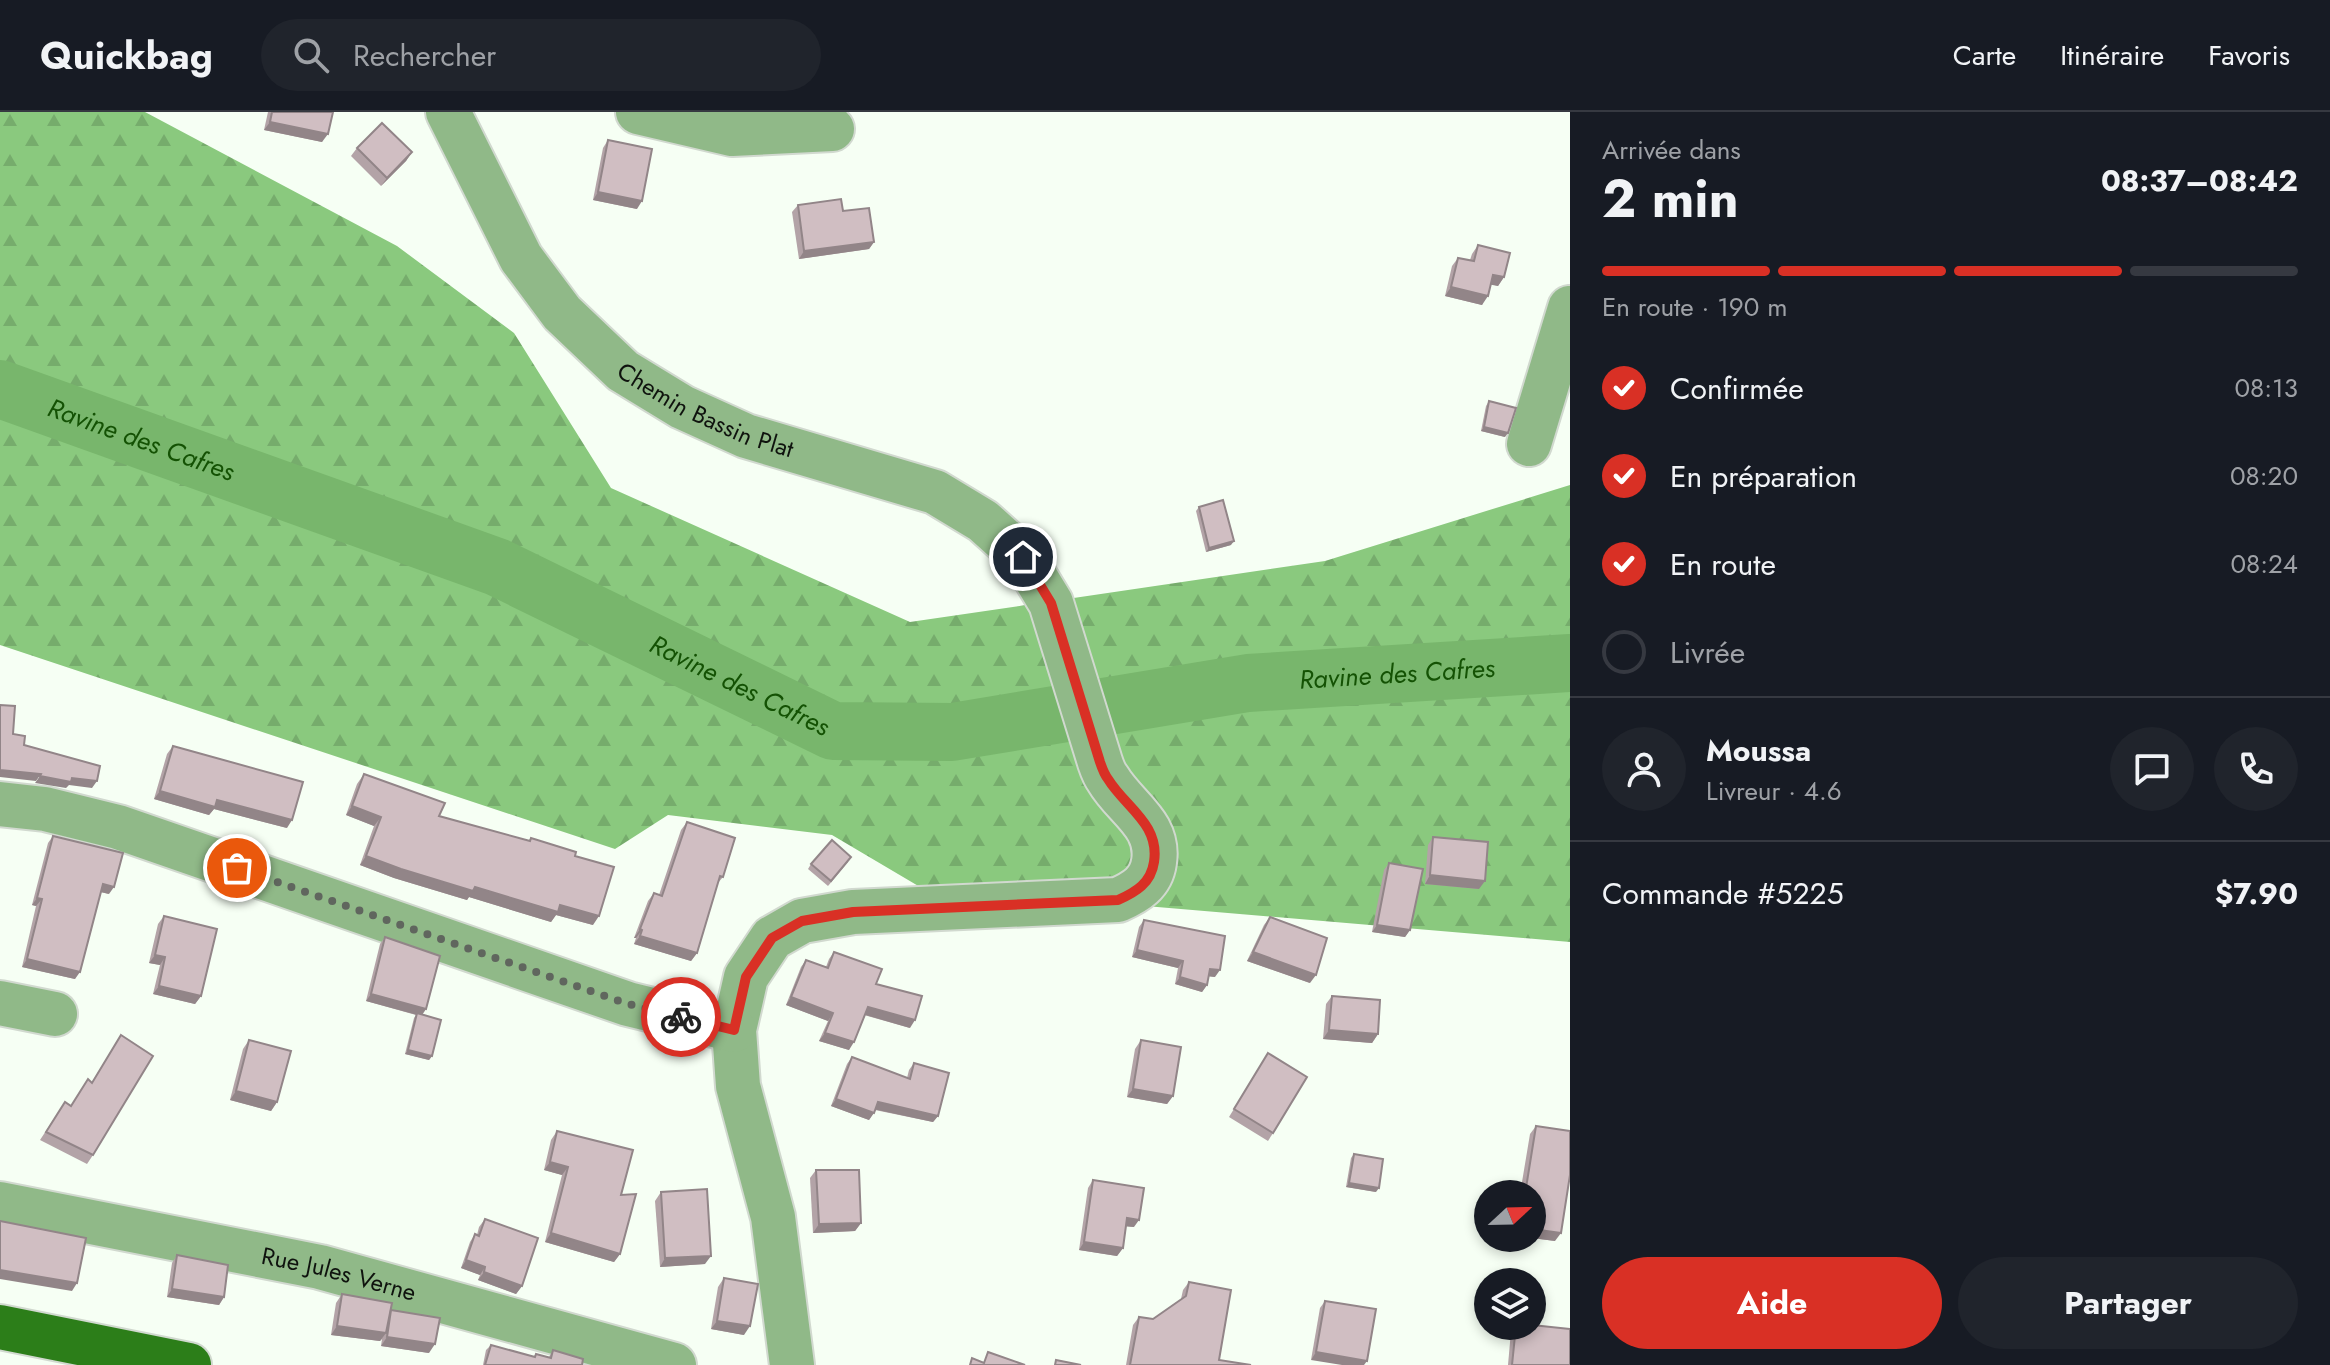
<!DOCTYPE html>
<html lang="fr">
<meta charset="utf-8">
<style>
:root{--surface:#171b24;--page:#20242c;--text:#f1f3f6;--muted:#9ea1a6;--line:#363941;--accent:#d93025}
body{margin:0;font-family:Jost,sans-serif;background:var(--page);color:var(--text);height:100vh;display:flex;flex-direction:column;font-size:30px;white-space:nowrap}
*{box-sizing:border-box;margin:0}
p{font-size:26px;color:var(--muted)}
.icon{flex:none;width:44px;height:44px;fill:none;stroke:currentColor;stroke-width:2;stroke-linecap:round;stroke-linejoin:round}
.map{position:relative;flex:1;overflow:hidden}
.side{display:flex;flex-direction:column;background:var(--surface);width:760px}
.side>*{flex:none}
.needle{width:52px;rotate:68deg}
.controls{position:absolute;left:1474px;top:1068px;display:grid;gap:16px}
.controls a{display:grid;place-items:center;width:72px;height:72px;border-radius:50%;background:var(--surface);box-shadow:0 4px 12px #0003;font-size:40px}
.pin{position:absolute;display:grid;place-items:center;width:68px;height:68px;color:#fff;margin:-34px;border:4px solid #fff;border-radius:50%;box-shadow:0 2px 8px #0007}
.courier{position:absolute;display:grid;place-items:center;width:80px;height:80px;margin:-40px;border:6px solid #d93025;border-radius:50%;background:#fff;color:#222;box-shadow:0 2px 10px #0007}
.headline em{font-style:normal;font-weight:700}
.headline div{display:flex;flex-direction:column-reverse}
.headline{display:flex;align-items:center;justify-content:space-between;height:136px;padding:0 32px}
h1{font-size:52px;font-weight:700;line-height:60px}
.bar{display:grid;grid-template-columns:repeat(4,1fr);gap:12px 8px;align-content:center;height:96px;padding:0 32px}
.bar i{height:10px;border-radius:6px;background:var(--line)}
.bar .on{background:var(--accent)}
.bar p{grid-column:span 4}
.line{display:flex;align-items:center;gap:20px;padding:0 32px;border-top:2px solid var(--line)}
.line div{flex:1}
.round{display:grid;place-items:center;flex:none;width:84px;height:84px;border-radius:42px;background:var(--page)}
ol{padding:0 32px;list-style:none}
li{display:flex;align-items:center;gap:24px;height:88px}
li p{margin-inline-start:auto}
li .icon{padding:8px;border-radius:50%;background:var(--accent);color:#fff;stroke-width:4}
li:last-child{color:var(--muted)}
li i{width:44px;height:44px;border:4px solid var(--line);border-radius:50%}
.button{display:flex;gap:16px;margin-top:auto;padding:16px 32px}
.button a{flex:1;height:92px;border-radius:48px;background:var(--accent);color:#fff;font-size:32px;font-weight:700;line-height:92px;text-align:center}
.button a+a{background:var(--page);color:var(--text)}
header{display:flex;align-items:center;gap:48px;box-sizing:border-box;height:112px;padding:0 40px;background:var(--surface);border-bottom:2px solid var(--line)}
header strong{font-size:38px}
nav{display:flex;gap:44px;margin-inline-start:auto;font-size:28px}
.search{width:560px;height:72px;background:var(--page);display:flex;align-items:center;gap:20px;box-sizing:border-box;padding:0 28px;border-radius:44px;color:var(--muted);font-size:30px}
main{display:flex;flex:1;min-height:0}
.map>svg:first-child{display:block}
</style>
<header>
<strong>Quickbag</strong>
<div class="search"><svg class="icon" aria-label="search" viewBox="0 0 24 24"><circle cx="10" cy="10" r="6"/><path d="M15 15l6 6"/></svg>Rechercher</div>
<nav><a>Carte</a><a>Itinéraire</a><a>Favoris</a></nav>
</header>
<main>
<div class="map">
<svg width="1570" height="1253" viewBox="0 0 1570 1253">
<defs>
<pattern id="forest-firs" width="22" height="20" patternUnits="userSpaceOnUse" patternTransform="scale(2)"><rect width="22" height="20" fill="#8ac97e"/><path d="M5 1l3.5 6h-7zM16 11l3.5 6h-7z" fill="#76ac6c"/></pattern>
</defs>
<rect width="100%" height="100%" fill="#f6fff4"/>
<polygon fill="url(#forest-firs)" points="0,0 145,0 397,134 514,221 611,376 910,510 1325,449 1570,373 1570,830 920,775 832,723 668,703 615,737 0,533"/>
<g fill="none" stroke-linecap="round" stroke-linejoin="round">
<path stroke="#78b66c" stroke-width="58" id="s1" d="M0 277 497 455 833 619 952 620 1248 571 1570 551"/>
<defs>
<g id="minor">
<path id="s2" d="M448 0 521 146 562 201 623 259 682 295 746 324 935 380 983 409 1023 445 1051 491 1100 650C1102 656 1104 662 1108 667 1125 696 1160 712 1154 750 1151 771 1136 780 1118 788L853 800 802 809 772 826 746 865 734 918 738 974 773 1105 792 1253"/>
<polyline points="638,0 732,22 832,17"/>
<polyline points="1529,332 1570,196"/>
<polyline points="0,692 45,697 118,715 628,892 734,918"/>
<polyline points="0,891 55,902"/>
<path id="s3" d="M0 1092 320 1155 674 1253"/>
</g>
<polyline id="major" points="0,1215 189,1253"/>
</defs>
<use href="#minor" stroke="#d1d9cf" stroke-width="48"/>
<use href="#major" stroke="#d1d9cf" stroke-width="48"/>
<use href="#minor" stroke="#90b988" stroke-width="44"/>
<use href="#major" stroke="#2c7e19" stroke-width="44"/>
</g>
<g fill="#b3a3a7">
<polygon points="268,0 333,0 322,30 264,18"/>
<polygon points="608,28 637,97 593,88 603,36"/>
<polygon points="357,36 412,40 406,49 381,74 351,44"/>
<polygon points="798,93 843,99 874,130 869,137 799,147 792,100"/>
<polygon points="1478,133 1504,165 1498,174 1491,172 1482,193 1445,184 1452,154 1458,146 1470,148 1472,142"/>
<polygon points="1489,289 1505,325 1481,319 1486,294"/>
<polygon points="1199,395 1231,433 1206,440 1196,399"/>
<polygon points="173,634 287,716 214,697 209,703 154,687 167,642"/>
<polygon points="364,662 439,704 529,729 531,726 575,744 593,813 556,803 551,810 469,785 467,788 394,766 360,753 374,714 346,703 357,672"/>
<polygon points="687,710 723,765 717,772 697,841 691,849 634,832 636,826 634,826 648,789 654,781 659,783 681,718"/>
<polygon points="53,724 109,782 100,780 75,867 22,855 36,794 32,793 48,731"/>
<polygon points="1433,725 1479,777 1425,772 1428,733"/>
<polygon points="848,750 828,774 808,757 811,752"/>
<polygon points="1389,751 1410,818 1405,825 1372,820 1384,758"/>
<polygon points="164,804 201,884 195,892 153,882 160,853 149,851 158,812"/>
<polygon points="1270,805 1310,871 1247,849 1264,813"/>
<polygon points="1144,808 1215,865 1209,864 1207,873 1202,880 1175,872 1178,856 1132,845 1139,815"/>
<polygon points="385,825 426,897 422,903 432,944 429,948 405,942 414,906 416,903 366,889 380,832"/>
<polygon points="834,840 876,872 910,916 864,903 849,938 819,929 828,909 786,893 801,855 806,848 826,855 829,847"/>
<polygon points="1332,884 1378,922 1372,931 1323,927 1326,892"/>
<polygon points="121,923 93,1043 87,1052 40,1028 65,990 71,994 92,970"/>
<polygon points="249,928 277,990 271,999 230,988 243,937"/>
<polygon points="1141,928 1173,984 1167,992 1127,985 1135,937"/>
<polygon points="1268,941 1273,1021 1268,1029 1229,1005"/>
<polygon points="852,945 907,966 909,958 914,951 938,1004 933,1010 875,998 869,1008 831,994 847,952"/>
<polygon points="1536,1014 1555,1129 1532,1126 1532,1082 1520,1082 1530,1022"/>
<polygon points="557,1019 620,1142 614,1150 545,1130 562,1063 544,1058 551,1028"/>
<polygon points="1354,1042 1376,1080 1346,1075 1351,1046"/>
<polygon points="816,1058 861,1111 855,1119 813,1121 810,1066"/>
<polygon points="1093,1068 1134,1115 1126,1114 1123,1136 1117,1144 1079,1138 1088,1076"/>
<polygon points="661,1080 705,1152 660,1155 655,1089"/>
<polygon points="485,1107 522,1174 516,1182 478,1168 480,1163 461,1156 470,1130 475,1122 477,1123 479,1115"/>
<polygon points="177,1143 224,1185 219,1193 167,1185 172,1151"/>
<polygon points="724,1166 744,1223 711,1217 718,1175"/>
<polygon points="1189,1170 1219,1248 1251,1253 1126,1253 1133,1213 1139,1205 1153,1207 1181,1187 1183,1178"/>
<polygon points="342,1182 390,1199 429,1241 381,1234 382,1227 380,1229 331,1223 336,1191"/>
<polygon points="1325,1189 1376,1197 1311,1248 1320,1196"/>
<polygon points="1515,1214 1532,1214 1570,1253 1508,1253 1511,1219"/>
<polygon points="491,1233 534,1245 536,1242 549,1245 553,1238 582,1253 483,1253 486,1238"/>
</g>
<g fill="#928588">
<polygon points="270,10 328,22 322,30 264,18"/>
<polygon points="412,40 406,49 381,74 387,66"/>
<polygon points="598,80 642,89 637,97 593,88"/>
<polygon points="874,130 869,137 799,147 804,139"/>
<polygon points="1493,163 1504,165 1498,174 1487,172"/>
<polygon points="1451,175 1488,184 1482,193 1445,184"/>
<polygon points="1484,315 1508,321 1505,325 1481,319"/>
<polygon points="1234,429 1231,433 1206,440 1209,436"/>
<polygon points="0,658 41,662 36,669 0,665"/>
<polygon points="40,664 72,666 97,669 92,676 69,673 66,676 35,671"/>
<polygon points="160,679 217,688 292,708 287,716 214,697 209,703 154,687"/>
<polygon points="352,694 381,705 374,714 346,703"/>
<polygon points="366,744 475,775 560,793 599,804 593,813 556,803 551,810 469,785 467,788 394,766 360,753"/>
<polygon points="1430,763 1485,769 1479,777 1425,772"/>
<polygon points="103,772 114,775 109,782 97,779"/>
<polygon points="37,786 42,787 36,794 32,793"/>
<polygon points="1377,813 1410,818 1405,825 1372,820"/>
<polygon points="640,817 642,818 636,826 634,826"/>
<polygon points="640,824 697,841 691,849 634,832"/>
<polygon points="1137,838 1183,849 1178,856 1132,845"/>
<polygon points="1253,840 1316,863 1310,871 1247,849"/>
<polygon points="155,843 165,845 160,853 149,851"/>
<polygon points="27,847 80,860 75,867 22,855"/>
<polygon points="1210,857 1220,858 1215,865 1205,864"/>
<polygon points="1180,865 1207,873 1202,880 1175,872"/>
<polygon points="159,874 201,884 195,892 153,882"/>
<polygon points="371,882 426,897 421,904 366,889"/>
<polygon points="791,885 833,901 828,909 786,893"/>
<polygon points="868,895 915,908 910,916 862,902"/>
<polygon points="1329,918 1378,922 1372,931 1323,927"/>
<polygon points="825,921 854,930 849,938 819,929"/>
<polygon points="408,938 432,944 429,948 405,942"/>
<polygon points="1133,977 1173,984 1167,992 1127,985"/>
<polygon points="236,979 277,990 271,999 230,988"/>
<polygon points="836,987 874,1001 869,1008 831,994"/>
<polygon points="878,990 938,1004 933,1010 873,997"/>
<polygon points="550,1050 568,1055 562,1063 544,1058"/>
<polygon points="1349,1071 1379,1076 1376,1080 1346,1075"/>
<polygon points="1127,1106 1139,1108 1134,1115 1121,1114"/>
<polygon points="861,1111 855,1119 813,1121 819,1112"/>
<polygon points="1532,1117 1561,1121 1555,1129 1532,1126"/>
<polygon points="551,1121 620,1142 614,1150 545,1130"/>
<polygon points="1084,1130 1123,1136 1117,1144 1079,1138"/>
<polygon points="711,1144 705,1152 660,1155 665,1146"/>
<polygon points="466,1148 485,1155 480,1163 461,1156"/>
<polygon points="0,1158 77,1171 72,1179 0,1167"/>
<polygon points="484,1160 522,1174 516,1182 478,1168"/>
<polygon points="172,1177 224,1185 219,1193 167,1185"/>
<polygon points="717,1209 750,1214 744,1223 711,1217"/>
<polygon points="337,1214 386,1221 380,1229 331,1223"/>
<polygon points="387,1225 435,1232 429,1241 381,1234"/>
<polygon points="1316,1240 1367,1249 1364,1253 1342,1253 1311,1248"/>
</g>
<g fill="#d0bec2" stroke="#928588" stroke-width="2">
<polygon points="272,0 333,0 328,22 270,10"/>
<polygon points="382,11 412,40 387,66 357,36"/>
<polygon points="608,28 652,37 642,89 598,80"/>
<polygon points="841,87 843,99 869,96 874,130 804,139 798,93"/>
<polygon points="1478,133 1510,141 1504,165 1493,163 1488,184 1451,175 1458,146 1474,149"/>
<polygon points="1489,289 1516,296 1508,321 1484,315"/>
<polygon points="1223,388 1234,429 1209,436 1199,395"/>
<polygon points="0,593 15,594 13,622 25,624 24,633 100,654 97,669 72,666 71,670 40,664 41,662 0,658"/>
<polygon points="173,634 303,670 292,708 217,688 215,695 160,679"/>
<polygon points="364,662 445,691 439,704 530,729 531,726 576,740 575,744 614,755 599,804 560,793 558,800 475,775 473,779 401,757 366,744 381,705 352,694"/>
<polygon points="687,710 735,726 723,765 720,764 697,841 640,824 642,818 640,817 654,781 662,784"/>
<polygon points="53,724 123,741 114,775 103,772 80,860 27,847 42,787 37,786"/>
<polygon points="1433,725 1488,730 1485,769 1430,763"/>
<polygon points="832,728 851,745 831,769 811,752"/>
<polygon points="1389,751 1423,757 1410,818 1377,813"/>
<polygon points="164,804 217,817 201,884 159,874 165,845 155,843"/>
<polygon points="1270,805 1327,826 1316,863 1253,840"/>
<polygon points="1144,808 1225,824 1220,858 1210,857 1207,873 1180,865 1183,849 1137,838"/>
<polygon points="385,825 440,844 426,897 371,882"/>
<polygon points="834,840 882,857 876,872 922,884 915,908 868,895 854,930 825,921 833,901 791,885 806,848 828,856"/>
<polygon points="1332,884 1380,888 1378,922 1329,918"/>
<polygon points="417,901 441,908 432,944 408,938"/>
<polygon points="121,923 153,944 93,1043 46,1020 65,990 71,994 88,967 92,971"/>
<polygon points="249,928 291,939 277,990 236,979"/>
<polygon points="1141,928 1181,935 1173,984 1133,977"/>
<polygon points="1268,941 1307,965 1273,1021 1234,997"/>
<polygon points="852,945 910,967 914,951 949,961 938,1004 878,990 874,1001 836,987"/>
<polygon points="1536,1014 1570,1019 1570,1063 1561,1121 1532,1117 1532,1082 1525,1082"/>
<polygon points="557,1019 633,1038 621,1083 636,1082 620,1142 551,1121 568,1055 550,1050"/>
<polygon points="1354,1042 1383,1047 1379,1076 1349,1071"/>
<polygon points="816,1058 859,1058 861,1111 819,1112"/>
<polygon points="1093,1068 1144,1076 1139,1108 1127,1106 1123,1136 1084,1130"/>
<polygon points="707,1077 711,1144 665,1146 661,1080"/>
<polygon points="485,1107 538,1126 522,1174 484,1160 485,1155 466,1148 475,1122 479,1124"/>
<polygon points="0,1109 86,1126 77,1171 0,1158"/>
<polygon points="177,1143 228,1153 224,1185 172,1177"/>
<polygon points="724,1166 758,1172 750,1214 717,1209"/>
<polygon points="1189,1170 1231,1178 1219,1248 1251,1253 1130,1253 1139,1205 1153,1207 1186,1184"/>
<polygon points="342,1182 392,1191 386,1221 337,1214"/>
<polygon points="1325,1189 1376,1197 1367,1249 1316,1240"/>
<polygon points="391,1198 440,1206 435,1232 387,1225"/>
<polygon points="1532,1213 1570,1217 1570,1253 1512,1253 1516,1214"/>
<polygon points="491,1233 535,1245 536,1242 551,1246 553,1238 583,1247 582,1253 485,1253"/>
<polygon points="988,1240 1025,1253 970,1253 972,1246 984,1251"/>
<polygon points="1056,1248 1081,1253 1055,1253"/>
</g>
<g fill="none" stroke-linecap="round" stroke-linejoin="round">
<polyline stroke="#60665e" stroke-width="8" stroke-dasharray="0 14.4" points="237,756 628,892 681,905"/>
<path stroke="#d93025" stroke-width="10" d="M681 905 734 918 746 865 772 826 802 809 853 800 1118 788C1136 780 1151 771 1154 750 1160 712 1125 695 1108 667 1104 662 1102 656 1100 650L1051 491 1023 445"/>
</g>
<g text-anchor="middle" stroke-width="8" stroke-linejoin="round" paint-order="stroke">
<g font-size="24" fill="#0f130e" stroke="#fff">
<text dy="8" stroke="none"><textPath href="#s2" startOffset="408">Chemin Bassin Plat</textPath></text>
<text dy="8" stroke="none"><textPath href="#s3" startOffset="346">Rue Jules Verne</textPath></text>
</g>
<g font-size="26" font-style="italic" fill="#145204" stroke="#fff">
<text dy="9" stroke="none"><textPath href="#s1" startOffset="150">Ravine des Cafres</textPath></text>
<text dy="9" stroke="none"><textPath href="#s1" startOffset="1470">Ravine des Cafres</textPath></text>
<text dy="9" stroke="none"><textPath href="#s1" startOffset="798">Ravine des Cafres</textPath></text>
</g>
</g>
</svg>
<div class="controls">
<a><svg class="needle" viewBox="-14 -14 28 28"><path d="M0-13l5 13h-10z" fill="#e53935"/><path d="M0 13l5-13h-10z" fill="#9ea1a6"/></svg></a>
<a><svg class="icon" aria-label="layers" viewBox="0 0 24 24"><path d="M12 4l9 5-9 5-9-5zM3 14l9 5 9-5"/></svg></a>
</div>
<div class="pin" style="left:237px;top:756px;background:#ea580c"><svg class="icon" aria-label="bag" viewBox="0 0 24 24"><path d="M5 8h14l-1 12H6zM9 8a3 3 0 0 1 6 0"/></svg></div>
<div class="pin" style="left:1023px;top:445px;background:#1f2937"><svg class="icon" aria-label="home" viewBox="0 0 24 24"><path d="M3 11l9-7 9 7M6 9v11h12V9"/></svg></div>
<div class="courier" style="left:681px;top:905px"><svg class="icon" aria-label="bike" viewBox="0 0 24 24"><circle cx="6" cy="16" r="4"/><circle cx="18" cy="16" r="4"/><path d="M6 16l4-8h5l3 8M10 8l3 8H6M13 5h3"/></svg></div>
</div>
<section class="side">
<div class="headline"><div><h1>2 min</h1><p>Arrivée dans</p></div><em>08:37–08:42</em></div>
<div class="bar"><i class="on"></i><i class="on"></i><i class="on"></i><i></i><p>En route · 190 m</p></div>
<ol>
<li><svg class="icon" aria-label="check" viewBox="0 0 24 24"><path d="M5 12l5 5 9-10"/></svg>Confirmée<p>08:13</p></li>
<li><svg class="icon" aria-label="check" viewBox="0 0 24 24"><path d="M5 12l5 5 9-10"/></svg>En préparation<p>08:20</p></li>
<li><svg class="icon" aria-label="check" viewBox="0 0 24 24"><path d="M5 12l5 5 9-10"/></svg>En route<p>08:24</p></li>
<li><i></i>Livrée</li>
</ol>
<div class="line" style="height:144px"><a class="round"><svg class="icon" aria-label="person" viewBox="0 0 24 24"><circle cx="12" cy="8" r="4"/><path d="M4 21q1-7 8-7t8 7"/></svg></a><div><b>Moussa</b><p>Livreur · 4.6</p></div><a class="round"><svg class="icon" aria-label="chat" viewBox="0 0 24 24"><path d="M4 5h16v11H9l-5 4z"/></svg></a><a class="round"><svg class="icon" aria-label="phone" viewBox="0 0 24 24"><path d="M5 4h4l2 5-3 2q2 4 5 5l2-3 5 2v4C11 20 4 13 5 4z"/></svg></a></div>
<div class="line" style="height:104px"><div>Commande #5225</div><b>$7.90</b></div>
<div class="button"><a>Aide</a><a>Partager</a></div>
</section>
</main>
